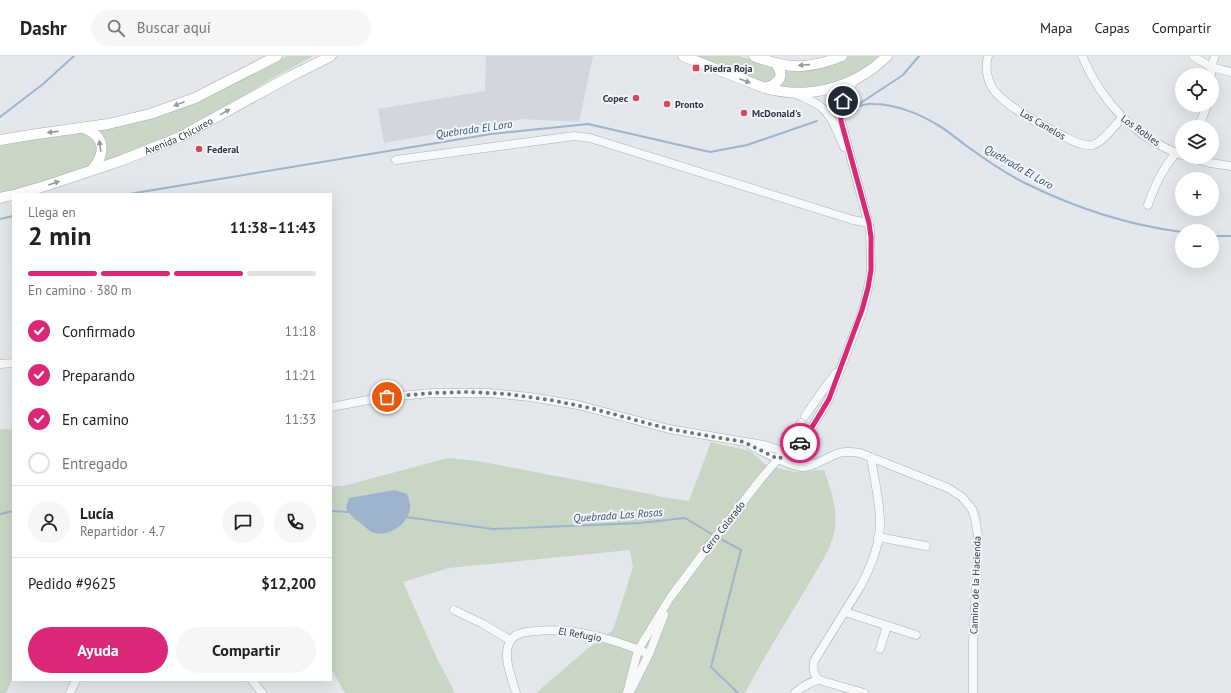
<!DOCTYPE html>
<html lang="es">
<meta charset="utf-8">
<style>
:root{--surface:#fff;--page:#f6f6f6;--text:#222;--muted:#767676;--line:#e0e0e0;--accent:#db2777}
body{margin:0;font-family:"PT Sans",sans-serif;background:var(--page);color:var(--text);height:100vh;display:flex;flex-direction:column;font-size:15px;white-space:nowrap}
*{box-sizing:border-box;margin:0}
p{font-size:13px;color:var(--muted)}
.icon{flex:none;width:22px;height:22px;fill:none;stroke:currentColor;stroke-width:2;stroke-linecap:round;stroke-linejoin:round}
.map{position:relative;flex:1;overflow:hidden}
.side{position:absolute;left:12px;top:137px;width:320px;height:488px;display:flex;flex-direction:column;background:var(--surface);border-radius:0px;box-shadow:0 4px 16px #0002}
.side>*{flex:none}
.buttons{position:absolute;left:1175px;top:12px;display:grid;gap:8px}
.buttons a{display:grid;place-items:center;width:44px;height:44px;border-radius:50%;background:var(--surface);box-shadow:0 4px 16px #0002;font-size:20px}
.pin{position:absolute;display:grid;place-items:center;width:34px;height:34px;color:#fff;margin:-17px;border:2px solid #fff;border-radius:50%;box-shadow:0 1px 4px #0007}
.courier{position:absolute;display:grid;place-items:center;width:40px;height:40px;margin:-20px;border:3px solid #db2777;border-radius:50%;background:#fff;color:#222;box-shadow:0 1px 5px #0007}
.head em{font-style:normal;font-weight:800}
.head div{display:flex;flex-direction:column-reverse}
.head{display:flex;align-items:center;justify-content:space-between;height:68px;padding:0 16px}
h1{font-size:26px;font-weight:800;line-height:30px}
.bar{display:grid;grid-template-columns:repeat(4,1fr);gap:6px 4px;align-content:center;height:48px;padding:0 16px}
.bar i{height:5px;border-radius:3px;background:var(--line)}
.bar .selected{background:var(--accent)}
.bar p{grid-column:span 4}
.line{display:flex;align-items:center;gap:10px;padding:0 16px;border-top:1px solid var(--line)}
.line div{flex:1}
.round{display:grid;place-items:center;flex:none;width:42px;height:42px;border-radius:21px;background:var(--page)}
ol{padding:0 16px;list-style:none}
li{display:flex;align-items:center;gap:12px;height:44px}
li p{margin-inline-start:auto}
li .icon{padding:4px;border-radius:50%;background:var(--accent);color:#fff;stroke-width:4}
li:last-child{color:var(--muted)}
li i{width:22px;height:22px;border:2px solid var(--line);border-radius:50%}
.button{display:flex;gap:8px;margin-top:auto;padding:8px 16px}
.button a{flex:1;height:46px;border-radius:24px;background:var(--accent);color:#fff;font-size:16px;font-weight:800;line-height:46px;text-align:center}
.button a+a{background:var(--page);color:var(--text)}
header{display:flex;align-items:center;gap:24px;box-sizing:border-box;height:56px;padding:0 20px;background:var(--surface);border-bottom:1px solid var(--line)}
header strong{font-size:19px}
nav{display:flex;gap:22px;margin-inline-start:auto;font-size:14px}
.search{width:280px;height:36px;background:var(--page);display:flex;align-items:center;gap:10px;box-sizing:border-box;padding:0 14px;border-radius:22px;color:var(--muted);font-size:15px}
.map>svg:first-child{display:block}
</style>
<header>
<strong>Dashr</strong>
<div class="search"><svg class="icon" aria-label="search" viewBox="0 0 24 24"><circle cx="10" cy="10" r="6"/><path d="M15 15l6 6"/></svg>Buscar aquí</div>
<nav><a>Mapa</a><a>Capas</a><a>Compartir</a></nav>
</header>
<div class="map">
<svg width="1231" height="637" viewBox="0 0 1231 637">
<rect width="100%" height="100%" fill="#e4e7ec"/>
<polygon fill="#d2d6de" points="486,0 593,0 579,66 522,63 384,87 378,53 485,35"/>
<g fill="#c9d6c5">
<polygon points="287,0 313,0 273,22 194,70 131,97 57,122 0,139 0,90 34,83 71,79 178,54"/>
<path d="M694 0H739L771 10 773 12 776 19C775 22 774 25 770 26 759 29 708 5 694 0Z"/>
<polygon points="850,0 879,0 864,13 853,20 826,29 808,32 777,31 783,14 839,5"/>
<polygon points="4,373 13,374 13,622 6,637 0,637 0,374"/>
<path d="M711 386 750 395 766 409 795 416 824 414C831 434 839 455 834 477 830 495 819 510 810 526 788 563 765 599 745 637H536L586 594 613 574 633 511 630 494 449 512 403 526 436 600 455 637H345L331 613V430H343L448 402 478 405 655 439 656 440 689 445Z"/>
</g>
<path fill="#9fb4cc" d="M395 434 407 438C409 443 411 448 410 453 408 467 390 481 375 477 369 476 365 470 360 467 354 462 348 458 346 451L349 442Z"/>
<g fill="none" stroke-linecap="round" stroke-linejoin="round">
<g stroke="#9fb4cc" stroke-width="2">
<polyline points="856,50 903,19 919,0"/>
<path d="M855 51C861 50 867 47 873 48 894 48 918 57 936 68 947 74 957 83 968 91 986 104 1006 118 1027 128 1076 152 1127 169 1182 176"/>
<polyline points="0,61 43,28 74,0"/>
<polyline points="129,138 491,78 588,68 710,96 747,89 817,65"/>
<polyline points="0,163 13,160"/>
<polyline points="1212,180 1231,180"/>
<polyline points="331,455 349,456"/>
<polyline points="0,458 13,455"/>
<polyline points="406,461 493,473 640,467 685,462 715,480"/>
<polyline points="719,482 741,494 711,611 738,637"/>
</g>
<defs>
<g id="minor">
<path d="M988 0C985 11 987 23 993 33 1004 49 1043 70 1061 79 1068 82 1074 86 1081 88 1085 89 1089 90 1093 89 1103 86 1115 69 1122 62"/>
<path d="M1082 0C1101 45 1135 82 1182 99"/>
<polyline points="1193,0 1211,11 1231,16"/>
<polyline points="1211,19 1211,11 1215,0"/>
<path d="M796 38C804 42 814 45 821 51 833 61 838 78 844 91"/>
<polyline points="1198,71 1203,60 1207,49"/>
<polyline points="1188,101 1210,107 1231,110"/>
<polyline points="396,104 574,80 590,82 853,164 869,167"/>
<path d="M1148 149C1155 128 1165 107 1182 91"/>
<polyline points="0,308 13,307"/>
<polyline points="331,351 379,342 432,337 489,337 530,341 578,349 669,373 764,389 783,395 803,406 815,408"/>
<polyline points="805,360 821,337 836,317"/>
<path d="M750 389C761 395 793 412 804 411 816 410 827 401 839 397 846 395 853 396 860 397L948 432 962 441 972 453 975 462 978 480 977 515 973 587V637"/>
<path d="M784 400 799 388 814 368 829 343 863 254 868 232 871 214 870 173 840 61C840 46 849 34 856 22"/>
<polyline points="878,481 926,490"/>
<polyline points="454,554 483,568 510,584"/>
<polyline points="845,556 916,579"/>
<polyline points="880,593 887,570"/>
<polyline points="252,624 262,637"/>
<polyline points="631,634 649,598 664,559"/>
<polyline points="70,637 76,624"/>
<path d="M516 637C512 622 501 598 511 584 516 576 527 576 536 575 575 571 613 583 649 598"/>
<polyline points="627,637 638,594 670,542 708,491 760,424 778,403 801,367"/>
<path d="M795 637C803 630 809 626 819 624"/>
<path d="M864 637 819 624C813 618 813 613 814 605L860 531C871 511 881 487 880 463 879 442 874 422 871 401"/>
</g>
<g id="major">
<path d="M683 0 765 32C808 44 855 32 887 0"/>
<path d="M754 0C787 13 809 14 842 0"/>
<path d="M765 32C778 28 786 21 776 8"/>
<path d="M84 72C106 81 106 97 92 114"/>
<polyline points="0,84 30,79 108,68 150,58 195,42 277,0"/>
<path id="s1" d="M17 138 45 130 120 105 180 81 289 21 331 0"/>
<polyline points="0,142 13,139"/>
</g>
</defs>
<use href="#minor" stroke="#a9aeb7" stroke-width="9"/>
<use href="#major" stroke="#a3abb8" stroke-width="11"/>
<use href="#minor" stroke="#f7f8fa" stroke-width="8"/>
<use href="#major" stroke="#fff" stroke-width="10"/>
</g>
<defs><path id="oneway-solid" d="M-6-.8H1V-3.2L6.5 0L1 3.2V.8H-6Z"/></defs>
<g fill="#959aa2">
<use href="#oneway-solid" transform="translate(804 9) rotate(176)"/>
<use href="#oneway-solid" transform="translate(745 25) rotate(21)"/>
<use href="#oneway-solid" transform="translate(179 48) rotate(159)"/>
<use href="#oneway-solid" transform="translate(225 56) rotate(-29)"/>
<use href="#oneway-solid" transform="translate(53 76) rotate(173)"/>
<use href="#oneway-solid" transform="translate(100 90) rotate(-98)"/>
<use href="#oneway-solid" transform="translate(54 127) rotate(-19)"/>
</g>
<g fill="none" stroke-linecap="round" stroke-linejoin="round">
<polyline stroke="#6c737f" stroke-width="4" stroke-dasharray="0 7.2" points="387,341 432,337 470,336 508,338 551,344 594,353 669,373 744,386 778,403 788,398 800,387"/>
<polyline stroke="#db2777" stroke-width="5" points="800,387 814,368 829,343 862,254 868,232 871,214 871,181 869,167 841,65 840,52 843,45"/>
</g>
<g fill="#d1495b" stroke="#f4f6f9" stroke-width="1.5">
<rect x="692" y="8" width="8" height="8" rx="2"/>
<circle cx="636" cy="42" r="4"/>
<circle cx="667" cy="48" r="4"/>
<circle cx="744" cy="57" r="4"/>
<circle cx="199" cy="93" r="4"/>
</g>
<g text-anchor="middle" stroke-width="4" stroke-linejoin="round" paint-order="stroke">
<g font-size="10" font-weight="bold" fill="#2b3445" stroke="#f4f6f9" text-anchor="start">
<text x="704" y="16">Piedra Roja</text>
<text x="628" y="46" text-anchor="end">Copec</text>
<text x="675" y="52">Pronto</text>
<text x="752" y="61">McDonald's</text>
<text x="207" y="97">Federal</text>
</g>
<g font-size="10" fill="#2b3445" stroke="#f4f6f9">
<text transform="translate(1043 68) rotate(30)" y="4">Los Canelos</text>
<text transform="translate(1141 74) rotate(36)" y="4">Los Robles</text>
<text dy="4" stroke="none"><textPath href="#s1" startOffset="172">Avenida Chicureo</textPath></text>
<text transform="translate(723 471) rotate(-52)" y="4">Cerro Colorado</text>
<text transform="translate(975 529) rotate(-88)" y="4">Camino de la Hacienda</text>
<text transform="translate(580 578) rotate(10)" y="4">El Refugio</text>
</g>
<g font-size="11" font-style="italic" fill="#34527a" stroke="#f4f6f9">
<text transform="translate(474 73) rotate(-8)" y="4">Quebrada El Loro</text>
<text transform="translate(1019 111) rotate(30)" y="4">Quebrada El Loro</text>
<text transform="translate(618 459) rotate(-4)" y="4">Quebrada Las Rosas</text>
</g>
</g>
</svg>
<div class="buttons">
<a><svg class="icon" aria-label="locate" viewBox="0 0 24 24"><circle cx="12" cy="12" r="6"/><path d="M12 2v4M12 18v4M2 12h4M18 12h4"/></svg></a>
<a><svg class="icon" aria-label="layers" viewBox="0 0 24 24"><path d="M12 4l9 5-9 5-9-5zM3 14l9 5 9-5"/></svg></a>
<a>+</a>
<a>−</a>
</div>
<div class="pin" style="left:387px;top:341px;background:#ea580c"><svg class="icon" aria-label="bag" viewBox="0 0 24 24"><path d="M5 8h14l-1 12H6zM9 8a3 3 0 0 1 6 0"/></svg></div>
<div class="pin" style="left:843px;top:45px;background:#1f2937"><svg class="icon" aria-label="home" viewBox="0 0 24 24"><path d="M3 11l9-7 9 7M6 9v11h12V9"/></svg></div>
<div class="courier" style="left:800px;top:387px"><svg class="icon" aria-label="car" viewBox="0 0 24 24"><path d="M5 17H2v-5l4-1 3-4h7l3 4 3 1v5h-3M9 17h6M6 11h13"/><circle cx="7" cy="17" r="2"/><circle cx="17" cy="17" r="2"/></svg></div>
<section class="side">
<div class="head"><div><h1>2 min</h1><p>Llega en</p></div><em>11:38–11:43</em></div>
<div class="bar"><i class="selected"></i><i class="selected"></i><i class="selected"></i><i></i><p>En camino · 380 m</p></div>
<ol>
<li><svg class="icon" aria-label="check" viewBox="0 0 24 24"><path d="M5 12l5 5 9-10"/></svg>Confirmado<p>11:18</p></li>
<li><svg class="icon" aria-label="check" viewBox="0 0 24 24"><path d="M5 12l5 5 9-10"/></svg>Preparando<p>11:21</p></li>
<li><svg class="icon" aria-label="check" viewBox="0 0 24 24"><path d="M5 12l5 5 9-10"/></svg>En camino<p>11:33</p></li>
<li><i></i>Entregado</li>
</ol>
<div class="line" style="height:72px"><a class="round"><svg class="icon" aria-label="person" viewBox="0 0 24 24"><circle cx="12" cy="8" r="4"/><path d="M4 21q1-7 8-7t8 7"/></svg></a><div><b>Lucía</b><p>Repartidor · 4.7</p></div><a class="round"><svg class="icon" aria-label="chat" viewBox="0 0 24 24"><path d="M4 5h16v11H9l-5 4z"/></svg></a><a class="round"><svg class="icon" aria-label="phone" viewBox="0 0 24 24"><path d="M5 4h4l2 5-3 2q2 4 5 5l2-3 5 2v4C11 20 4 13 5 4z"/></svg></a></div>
<div class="line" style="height:52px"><div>Pedido #9625</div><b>$12,200</b></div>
<div class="button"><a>Ayuda</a><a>Compartir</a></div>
</section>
</div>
